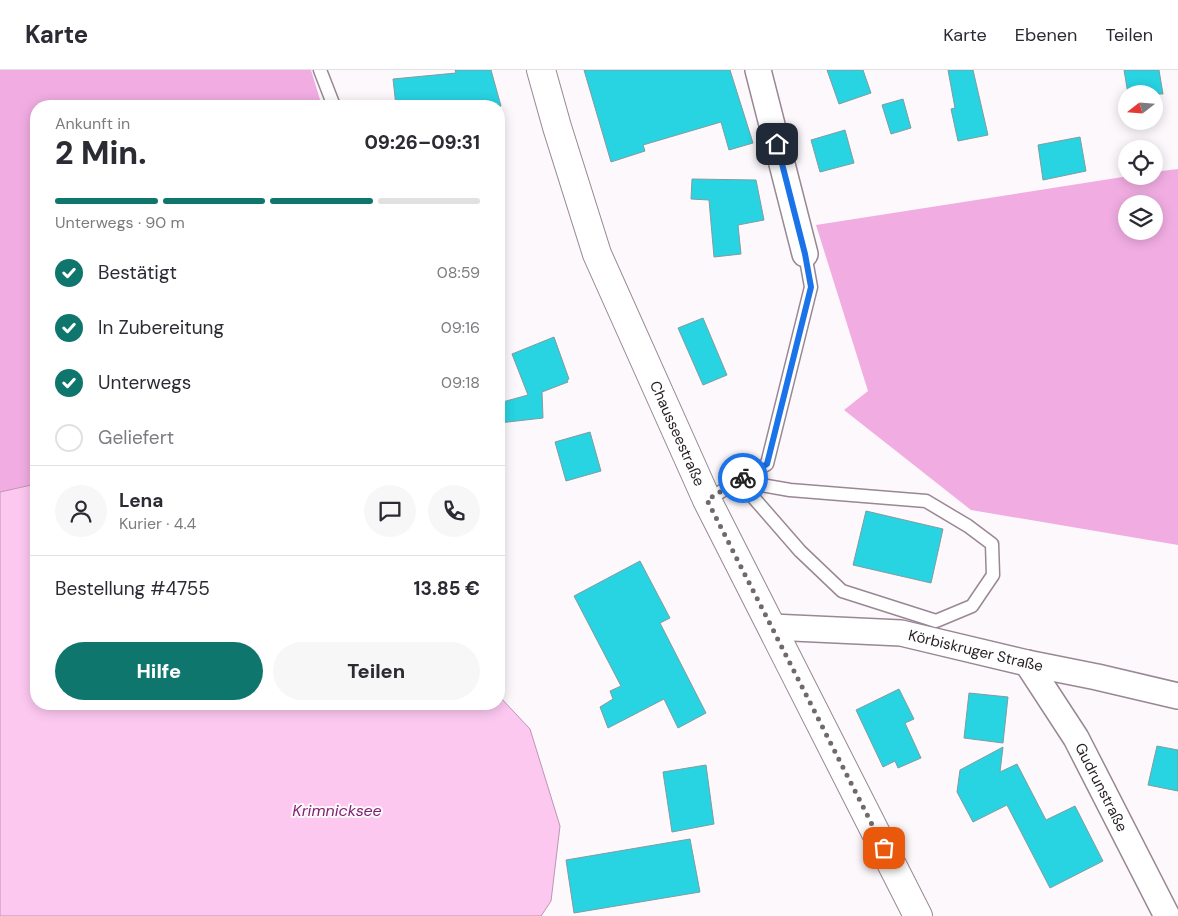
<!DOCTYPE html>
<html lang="de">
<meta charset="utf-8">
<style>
:root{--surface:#fff;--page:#f7f7f7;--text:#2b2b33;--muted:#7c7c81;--line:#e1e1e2;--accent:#0f766e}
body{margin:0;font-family:"DM Sans",sans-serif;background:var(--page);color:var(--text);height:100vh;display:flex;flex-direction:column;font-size:19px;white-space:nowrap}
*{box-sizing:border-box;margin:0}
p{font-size:16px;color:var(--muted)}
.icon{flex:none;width:28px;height:28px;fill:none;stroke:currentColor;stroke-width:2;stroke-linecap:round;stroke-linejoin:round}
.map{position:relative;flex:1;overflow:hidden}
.details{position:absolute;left:30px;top:30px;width:475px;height:610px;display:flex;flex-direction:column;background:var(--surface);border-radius:20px;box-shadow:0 2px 12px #0003}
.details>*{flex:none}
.needle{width:32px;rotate:253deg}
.buttons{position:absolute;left:1118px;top:15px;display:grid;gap:10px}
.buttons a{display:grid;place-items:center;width:45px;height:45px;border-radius:50%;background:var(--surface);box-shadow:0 2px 12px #0003;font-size:25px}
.pin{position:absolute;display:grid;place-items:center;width:42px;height:42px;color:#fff;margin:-21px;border-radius:10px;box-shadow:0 2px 8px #0006}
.courier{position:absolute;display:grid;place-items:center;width:50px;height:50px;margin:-25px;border:4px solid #1a73e8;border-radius:50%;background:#fff;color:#222;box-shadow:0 1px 6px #0007}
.headline em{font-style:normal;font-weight:800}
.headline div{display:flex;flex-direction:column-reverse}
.headline{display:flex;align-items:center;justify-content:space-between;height:85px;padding:0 25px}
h1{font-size:32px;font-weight:800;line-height:38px}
.bar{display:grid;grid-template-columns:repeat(4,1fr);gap:8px 5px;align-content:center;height:60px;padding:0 25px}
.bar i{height:6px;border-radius:4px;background:var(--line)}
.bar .active{background:var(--accent)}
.bar p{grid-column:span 4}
.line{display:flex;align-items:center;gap:12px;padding:0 25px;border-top:1px solid var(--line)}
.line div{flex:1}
.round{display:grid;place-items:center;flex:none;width:52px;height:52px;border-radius:26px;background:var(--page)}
ol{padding:0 25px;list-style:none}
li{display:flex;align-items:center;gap:15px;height:55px}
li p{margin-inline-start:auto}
li .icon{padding:5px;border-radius:50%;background:var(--accent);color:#fff;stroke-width:4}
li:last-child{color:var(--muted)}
li i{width:28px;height:28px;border:2px solid var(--line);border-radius:50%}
.cta{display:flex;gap:10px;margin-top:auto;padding:10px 25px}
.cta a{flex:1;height:58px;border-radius:30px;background:var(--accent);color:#fff;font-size:20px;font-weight:800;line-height:58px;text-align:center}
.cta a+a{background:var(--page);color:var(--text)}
header{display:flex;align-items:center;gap:30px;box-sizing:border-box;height:70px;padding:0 25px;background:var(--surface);border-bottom:1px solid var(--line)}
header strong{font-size:24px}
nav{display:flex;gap:28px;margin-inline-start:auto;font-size:18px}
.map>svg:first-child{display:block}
</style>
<header>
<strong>Karte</strong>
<nav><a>Karte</a><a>Ebenen</a><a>Teilen</a></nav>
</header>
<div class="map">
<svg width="1178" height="846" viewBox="0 0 1178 846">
<rect width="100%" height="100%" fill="#fcf8fb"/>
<g fill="#f1ade2" fill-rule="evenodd">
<polygon points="0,0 311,0 322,36 36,36 36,414 0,422"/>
<path d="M1178 99V475L971 440 844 340 868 321 816 155 1129 106H1154V102ZM1126 134H1154V161H1126Z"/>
</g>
<polygon fill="#fcc8f0" stroke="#bc95b2" points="36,414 36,634 499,634 499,626 530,659 560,756 551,831 541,846 0,846 0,422"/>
<g fill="#28d3e2" stroke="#829c9f">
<polygon points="455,0 491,0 501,36 396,36 393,9 456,3"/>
<polygon points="584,0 730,0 753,73 729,80 721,52 643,75 645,81 611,92"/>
<polygon points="827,0 863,0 871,23 839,34"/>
<polygon points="948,0 973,0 988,65 958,71 951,39 955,38"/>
<polygon points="1124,0 1159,0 1163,24 1128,24"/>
<polygon points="903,29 911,58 891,64 882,35"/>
<polygon points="845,60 854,93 820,102 811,70"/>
<polygon points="1080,67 1086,101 1043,110 1038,75"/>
<polygon points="692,109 756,110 764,150 738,155 741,184 714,187 709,130 691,129"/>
<polygon points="703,248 727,305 703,315 678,258"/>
<polygon points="554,267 569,309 567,310 568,312 542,322 543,348 499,353 499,333 528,325 512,284"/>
<polygon points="590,362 601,401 566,411 555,372"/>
<polygon points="866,441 943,459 931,513 853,495"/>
<polygon points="640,491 670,548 660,553 706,643 678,658 664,629 608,658 600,637 613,629 610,621 621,616 574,526"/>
<polygon points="899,619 914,649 905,653 921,688 898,698 895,691 883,697 856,640"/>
<polygon points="969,623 1008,627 1003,673 964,668"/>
<polygon points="1157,676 1178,680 1178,721 1148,715"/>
<polygon points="1003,677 1000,702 1017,694 1046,750 1075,736 1103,791 1050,818 1007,735 973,752 957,722 960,700"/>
<polygon points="706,695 714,754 672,762 663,702"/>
<polygon points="690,769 700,822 574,843 566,790"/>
</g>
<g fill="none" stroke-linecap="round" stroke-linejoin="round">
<defs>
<g id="service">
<polyline points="320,0 334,36"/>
<polygon points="739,411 790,420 926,431 968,456 992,474 993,505 972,536 936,551 842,521 800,481"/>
<polyline points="707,430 767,394 811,217 805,184"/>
</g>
<g id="minor">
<polyline points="758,0 805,184"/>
<path id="s1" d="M772 557 901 563 1027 593 1097 607 1178 626"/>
<path id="s2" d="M1027 593 1076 668 1167 846"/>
</g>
<g id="secondary">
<path id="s3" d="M541 0 557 57 597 184 707 430 918 846"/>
</g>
</defs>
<use href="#service" stroke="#998794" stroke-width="15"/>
<use href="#minor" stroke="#998794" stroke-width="28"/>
<use href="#secondary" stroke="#998794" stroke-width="30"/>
<use href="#service" stroke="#fff" stroke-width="12"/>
<use href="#minor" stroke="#fff" stroke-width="25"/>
<use href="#secondary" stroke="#fff" stroke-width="28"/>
</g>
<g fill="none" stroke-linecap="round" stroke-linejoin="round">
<polyline stroke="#706a6f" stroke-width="5" stroke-dasharray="0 9" points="743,408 707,430 884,778"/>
<polyline stroke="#1a73e8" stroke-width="6" points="743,408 767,394 811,217 805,184 777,74"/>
</g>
<g text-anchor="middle" stroke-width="4" stroke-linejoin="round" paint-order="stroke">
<g font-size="15" fill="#251e23" stroke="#fcf8fb">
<text dy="5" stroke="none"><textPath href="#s3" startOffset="389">Chausseestraße</textPath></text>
<text dy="5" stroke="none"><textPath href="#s1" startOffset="206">Körbiskruger Straße</textPath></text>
<text dy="5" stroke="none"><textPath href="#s2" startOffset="145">Gudrunstraße</textPath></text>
</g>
<g font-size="16" font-style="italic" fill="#7e1e70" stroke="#fcf8fb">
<text x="337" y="746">Krimnicksee</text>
</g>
</g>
</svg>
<div class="buttons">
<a><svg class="needle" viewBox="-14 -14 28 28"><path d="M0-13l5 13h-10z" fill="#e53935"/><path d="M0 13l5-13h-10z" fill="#7c7c81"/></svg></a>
<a><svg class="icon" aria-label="locate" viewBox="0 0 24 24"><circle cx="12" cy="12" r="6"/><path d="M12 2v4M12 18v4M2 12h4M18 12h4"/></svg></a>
<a><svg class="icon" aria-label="layers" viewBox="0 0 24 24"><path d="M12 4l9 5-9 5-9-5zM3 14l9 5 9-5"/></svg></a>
</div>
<div class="pin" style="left:884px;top:778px;background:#ea580c"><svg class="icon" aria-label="bag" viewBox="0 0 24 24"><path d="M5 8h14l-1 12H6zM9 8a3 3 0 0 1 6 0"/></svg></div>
<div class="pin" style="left:777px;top:74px;background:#1f2937"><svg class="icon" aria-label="home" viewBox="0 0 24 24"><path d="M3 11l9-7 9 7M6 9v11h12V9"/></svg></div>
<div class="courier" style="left:743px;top:408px"><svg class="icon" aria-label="bike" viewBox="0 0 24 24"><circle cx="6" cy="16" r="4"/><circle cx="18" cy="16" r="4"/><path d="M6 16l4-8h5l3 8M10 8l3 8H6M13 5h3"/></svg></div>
<section class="details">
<div class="headline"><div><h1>2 Min.</h1><p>Ankunft in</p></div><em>09:26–09:31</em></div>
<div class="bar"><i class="active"></i><i class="active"></i><i class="active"></i><i></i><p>Unterwegs · 90 m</p></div>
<ol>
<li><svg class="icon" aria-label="check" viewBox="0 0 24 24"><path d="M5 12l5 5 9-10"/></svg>Bestätigt<p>08:59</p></li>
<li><svg class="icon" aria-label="check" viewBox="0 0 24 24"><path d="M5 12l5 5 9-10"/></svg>In Zubereitung<p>09:16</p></li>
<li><svg class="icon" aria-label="check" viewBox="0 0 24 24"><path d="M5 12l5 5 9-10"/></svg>Unterwegs<p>09:18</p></li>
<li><i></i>Geliefert</li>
</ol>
<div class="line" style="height:90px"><a class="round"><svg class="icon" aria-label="person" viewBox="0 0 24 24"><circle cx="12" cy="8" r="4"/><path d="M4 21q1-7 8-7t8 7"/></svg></a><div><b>Lena</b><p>Kurier · 4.4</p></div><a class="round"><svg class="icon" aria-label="chat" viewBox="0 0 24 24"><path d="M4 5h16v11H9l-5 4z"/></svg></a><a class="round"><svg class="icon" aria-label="phone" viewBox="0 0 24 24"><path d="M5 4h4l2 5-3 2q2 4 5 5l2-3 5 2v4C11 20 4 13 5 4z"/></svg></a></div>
<div class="line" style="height:65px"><div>Bestellung #4755</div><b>13.85 €</b></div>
<div class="cta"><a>Hilfe</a><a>Teilen</a></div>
</section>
</div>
